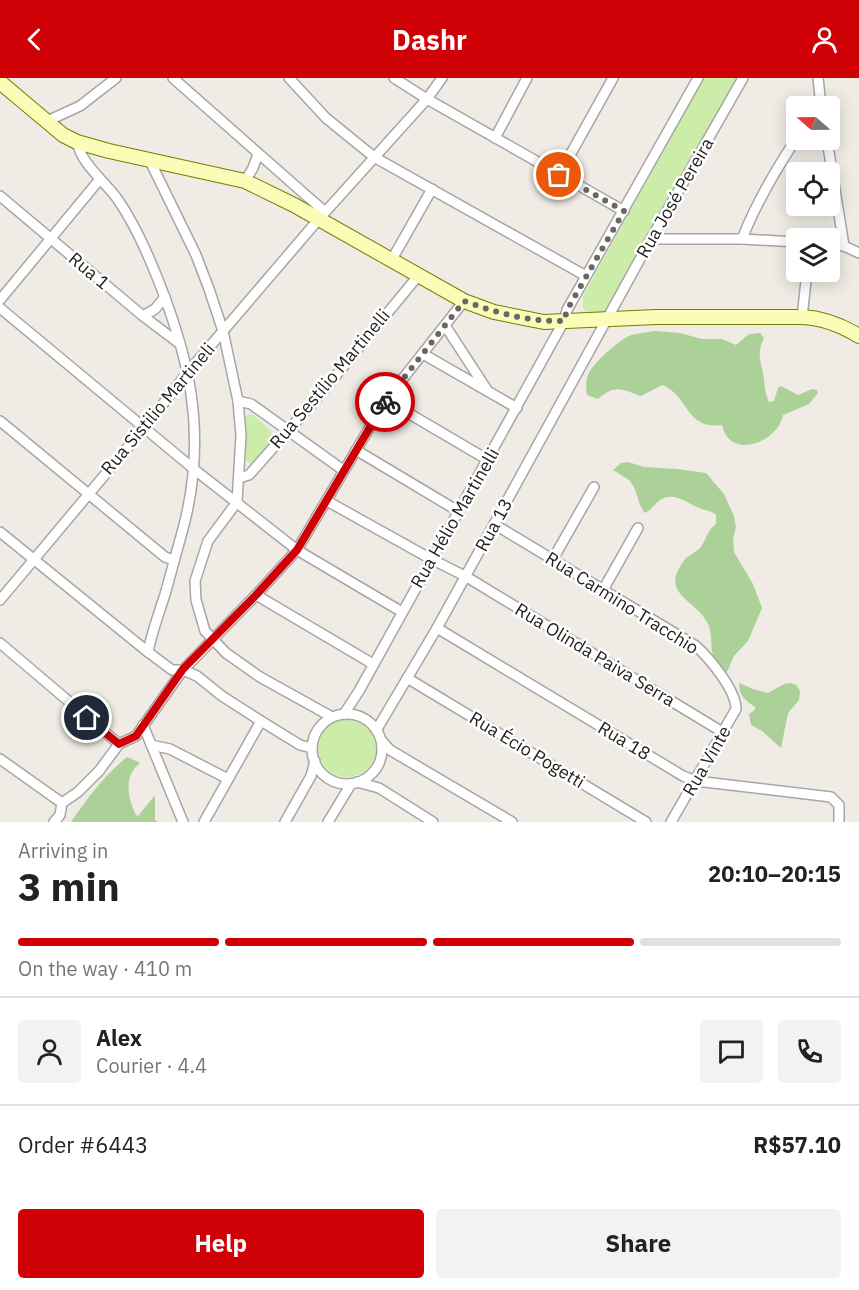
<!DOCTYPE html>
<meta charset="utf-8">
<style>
:root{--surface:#fff;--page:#f2f2f2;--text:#222;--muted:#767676;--line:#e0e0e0;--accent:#cf0006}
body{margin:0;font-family:"IBM Plex Sans",sans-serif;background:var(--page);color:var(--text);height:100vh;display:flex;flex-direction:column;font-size:22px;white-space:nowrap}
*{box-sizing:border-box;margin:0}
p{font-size:20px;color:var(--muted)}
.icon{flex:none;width:33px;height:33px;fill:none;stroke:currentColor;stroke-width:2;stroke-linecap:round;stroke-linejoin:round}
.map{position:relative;height:744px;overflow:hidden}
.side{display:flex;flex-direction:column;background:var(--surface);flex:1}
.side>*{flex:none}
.needle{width:39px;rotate:290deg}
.buttons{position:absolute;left:786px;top:18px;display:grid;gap:12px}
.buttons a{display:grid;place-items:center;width:54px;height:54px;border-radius:6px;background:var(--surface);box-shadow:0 3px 15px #0003;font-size:30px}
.pin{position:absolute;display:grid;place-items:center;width:51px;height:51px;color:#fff;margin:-26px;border:3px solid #fff;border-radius:50%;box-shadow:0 2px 6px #0007}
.courier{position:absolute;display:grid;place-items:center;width:60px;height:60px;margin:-30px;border:4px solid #cf0006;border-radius:50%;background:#fff;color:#222;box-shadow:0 2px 8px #0007}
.headline em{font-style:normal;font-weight:700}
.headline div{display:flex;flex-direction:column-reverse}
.headline{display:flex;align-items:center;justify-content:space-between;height:102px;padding:0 18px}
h1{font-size:39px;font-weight:700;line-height:45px}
.bar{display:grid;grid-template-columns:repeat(4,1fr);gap:9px 6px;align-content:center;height:72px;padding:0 18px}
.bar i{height:8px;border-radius:4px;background:var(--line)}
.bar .selected{background:var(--accent)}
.bar p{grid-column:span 4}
.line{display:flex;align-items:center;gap:15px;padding:0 18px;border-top:2px solid var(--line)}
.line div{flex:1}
.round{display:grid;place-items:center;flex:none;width:63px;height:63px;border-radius:6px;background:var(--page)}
.primary-button{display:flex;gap:12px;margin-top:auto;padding:12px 18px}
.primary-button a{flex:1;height:69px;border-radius:6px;background:var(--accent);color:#fff;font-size:24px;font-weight:700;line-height:69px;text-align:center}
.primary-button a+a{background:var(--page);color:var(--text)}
header{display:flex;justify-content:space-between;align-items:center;height:78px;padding:0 18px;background:var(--accent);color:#fff;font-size:27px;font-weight:700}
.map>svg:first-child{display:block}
</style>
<header><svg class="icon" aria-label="back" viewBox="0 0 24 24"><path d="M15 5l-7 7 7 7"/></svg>Dashr<svg class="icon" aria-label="person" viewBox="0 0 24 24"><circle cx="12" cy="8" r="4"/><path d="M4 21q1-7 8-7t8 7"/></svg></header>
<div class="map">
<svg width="859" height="744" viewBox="0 0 859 744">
<rect width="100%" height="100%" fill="#f0ece5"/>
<g fill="#cceca9">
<polygon points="704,0 738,0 607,234 589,236 583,230 583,218"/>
<polygon points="252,336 271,353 273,361 252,387 246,383 244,342 246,338"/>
<circle cx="347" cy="670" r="29"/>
</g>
<g fill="#abd198">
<path d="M653 253 680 255 702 261H722L736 267 749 256 760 255 764 260C757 274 760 281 763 295 765 306 764 313 769 324L774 323 778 310 781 308 798 317 812 311 817 312 818 315 809 326 783 337C777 366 729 382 722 347 685 352 689 317 662 307L641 318C621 311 615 306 598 321L587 317C586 309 585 301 590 293 595 284 619 262 629 258 636 255 646 255 653 253Z"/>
<path d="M628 384 644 389 677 391 706 395 724 416 734 438 736 449 733 461 734 474 753 506 762 530 748 563 734 578 727 594C703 580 717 562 707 544 694 521 660 516 683 484 687 477 696 475 701 469 707 460 706 454 716 446V437C711 432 706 433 699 430 689 426 676 415 664 420 656 423 653 431 645 435 637 426 638 413 630 403 625 399 618 395 613 392L621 385Z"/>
<path d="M739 605 753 611 768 615 784 606 791 605 796 607 800 613 799 622 788 635 781 670 762 653 751 647 749 636 755 632V629C745 622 739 618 739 605Z"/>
<path d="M127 679 139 684V686C123 699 128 720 136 737L138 738 155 717V742L158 744H71C89 718 103 699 127 679Z"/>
</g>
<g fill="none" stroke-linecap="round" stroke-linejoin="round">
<defs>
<g id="minor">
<polyline points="173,0 325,134"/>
<polyline points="289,0 326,40 374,79 586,198"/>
<polyline points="394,0 427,21 624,133"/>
<polyline points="818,0 821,28"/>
<polyline points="45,44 80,28 116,0"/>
<polyline points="495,60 527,0"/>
<polyline points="827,62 844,168"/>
<path d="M77 64C81 85 103 102 116 119 131 140 142 163 152 187 189 275 208 353 184 447 178 469 172 491 166 513 160 533 152 553 148 574L172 592H183L197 598 222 618 261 643 300 667 312 670"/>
<polyline points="149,81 196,177 209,211 223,253 238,323 241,357 237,424 208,463 195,503 196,522 205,553 226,575 260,599 332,639"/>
<polyline points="559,97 613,0"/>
<polyline points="245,103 253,90 258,76"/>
<polyline points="0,118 143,238 180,266"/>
<polyline points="651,161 742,161 796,164"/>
<path d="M742 161C756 125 775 93 796 61"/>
<polyline points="830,166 844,168 859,175"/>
<polyline points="391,183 432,111"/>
<polyline points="0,222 100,101"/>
<polyline points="0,230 195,392 297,472 402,534"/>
<polyline points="143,238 155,231 165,219"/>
<polyline points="802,239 807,194"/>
<polyline points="446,249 487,312"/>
<polyline points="423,276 517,330"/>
<polyline points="386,322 488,382"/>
<polyline points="238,323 251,326 343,392"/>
<polyline points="0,343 165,479 174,482"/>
<polyline points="356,372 458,433"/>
<polyline points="239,400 249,397 324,312 418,198"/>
<polyline points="327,423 431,481 465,498 724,655"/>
<path d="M494 446 696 568C710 581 736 612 736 631L671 744"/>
<polyline points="0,454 148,574"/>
<polyline points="553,481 594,409"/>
<polyline points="603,512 638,450"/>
<polyline points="256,517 373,586"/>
<polyline points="0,522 144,350 188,294 318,142 427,21 442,0"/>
<polyline points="437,550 683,698 696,703 831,719 839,727 839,744"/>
<polyline points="0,565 119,666"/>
<polyline points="407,600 646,744"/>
<polyline points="344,636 359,613 564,243 567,232 698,0"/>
<circle cx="347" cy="671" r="35"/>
<polyline points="143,647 183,744"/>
<polyline points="377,651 437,550 651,161 743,0"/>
<polyline points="382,663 390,672 512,744"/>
<polyline points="151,667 170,671 228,701"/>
<polyline points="0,681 62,725"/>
<polyline points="357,704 379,710 433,744"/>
<polyline points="54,744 60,737 62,725 78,714 99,693 119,666 136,658 183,592 256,517 297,472 386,322 464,223"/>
<polyline points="204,744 261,643"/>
<polyline points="285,744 311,698 315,683"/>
<polyline points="328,744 351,706"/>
</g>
<path id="secondary" d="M0 4 63 57 77 64 109 73 245 103 294 127 464 223 494 234 544 244 656 239H802C823 240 841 247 859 258"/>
</defs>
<use href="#minor" stroke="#a6a6a6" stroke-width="12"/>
<use href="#secondary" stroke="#737c00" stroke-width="16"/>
<use href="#minor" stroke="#fff" stroke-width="9"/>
<use href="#secondary" stroke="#fbfcb7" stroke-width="14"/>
</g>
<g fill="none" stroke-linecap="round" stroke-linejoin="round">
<path stroke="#686764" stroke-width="6" stroke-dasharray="0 10.8" d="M385 324 464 223C497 235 529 244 564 243L567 232 624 133 559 97"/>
<polyline stroke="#cf0006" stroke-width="8" points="87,640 119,666 136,658 183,591 256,517 297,472 385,324"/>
</g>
<g text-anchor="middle" stroke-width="5" stroke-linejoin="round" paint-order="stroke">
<g font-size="18" fill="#1f1f1f" stroke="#fff">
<text transform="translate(675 120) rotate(-60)" y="6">Rua José Pereira</text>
<text transform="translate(89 193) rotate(40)" y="6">Rua 1</text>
<text transform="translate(330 301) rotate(-50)" y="6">Rua Sestílio Martinelli</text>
<text transform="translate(158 331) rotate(-50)" y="6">Rua Sistilio Martineli</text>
<text transform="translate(455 440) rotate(-60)" y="6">Rua Hélio Martinelli</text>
<text transform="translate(494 447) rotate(-61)" y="6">Rua 13</text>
<text transform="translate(622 525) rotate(32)" y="6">Rua Carmino Tracchio</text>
<text transform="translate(595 577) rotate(31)" y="6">Rua Olinda Paiva Serra</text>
<text transform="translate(624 663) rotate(31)" y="6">Rua 18</text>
<text transform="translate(527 672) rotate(31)" y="6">Rua Écio Pogetti</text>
<text transform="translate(707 683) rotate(-60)" y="6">Rua Vinte</text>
</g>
</g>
</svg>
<div class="buttons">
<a><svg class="needle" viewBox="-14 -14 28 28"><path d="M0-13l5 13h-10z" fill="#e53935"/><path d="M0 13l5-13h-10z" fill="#767676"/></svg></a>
<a><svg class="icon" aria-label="locate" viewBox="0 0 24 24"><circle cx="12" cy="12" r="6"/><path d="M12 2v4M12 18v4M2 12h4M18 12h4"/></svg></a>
<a><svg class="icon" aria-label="layers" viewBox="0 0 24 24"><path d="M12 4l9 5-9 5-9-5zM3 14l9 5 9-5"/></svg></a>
</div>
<div class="pin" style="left:559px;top:97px;background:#ea580c"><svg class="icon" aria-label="bag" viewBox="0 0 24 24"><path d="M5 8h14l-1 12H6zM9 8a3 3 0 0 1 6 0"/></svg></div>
<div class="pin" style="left:87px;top:640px;background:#1f2937"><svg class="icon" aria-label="home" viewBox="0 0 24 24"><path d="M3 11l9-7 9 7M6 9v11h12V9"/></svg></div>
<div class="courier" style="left:385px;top:324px"><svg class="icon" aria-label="bike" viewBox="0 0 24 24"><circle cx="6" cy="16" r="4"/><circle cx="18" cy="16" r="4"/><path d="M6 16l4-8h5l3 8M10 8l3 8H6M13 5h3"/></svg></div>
</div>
<section class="side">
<div class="headline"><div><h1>3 min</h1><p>Arriving in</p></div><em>20:10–20:15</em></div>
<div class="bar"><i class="selected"></i><i class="selected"></i><i class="selected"></i><i></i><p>On the way · 410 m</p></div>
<div class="line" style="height:108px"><a class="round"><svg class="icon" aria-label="person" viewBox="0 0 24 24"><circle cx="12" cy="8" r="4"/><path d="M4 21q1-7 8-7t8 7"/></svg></a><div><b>Alex</b><p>Courier · 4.4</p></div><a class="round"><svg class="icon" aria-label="chat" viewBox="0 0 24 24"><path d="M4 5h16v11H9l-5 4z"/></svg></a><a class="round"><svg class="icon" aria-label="phone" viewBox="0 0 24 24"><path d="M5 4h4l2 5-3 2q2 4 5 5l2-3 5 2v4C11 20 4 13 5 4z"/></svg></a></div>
<div class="line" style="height:78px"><div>Order #6443</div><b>R$57.10</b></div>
<div class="primary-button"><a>Help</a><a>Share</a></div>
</section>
